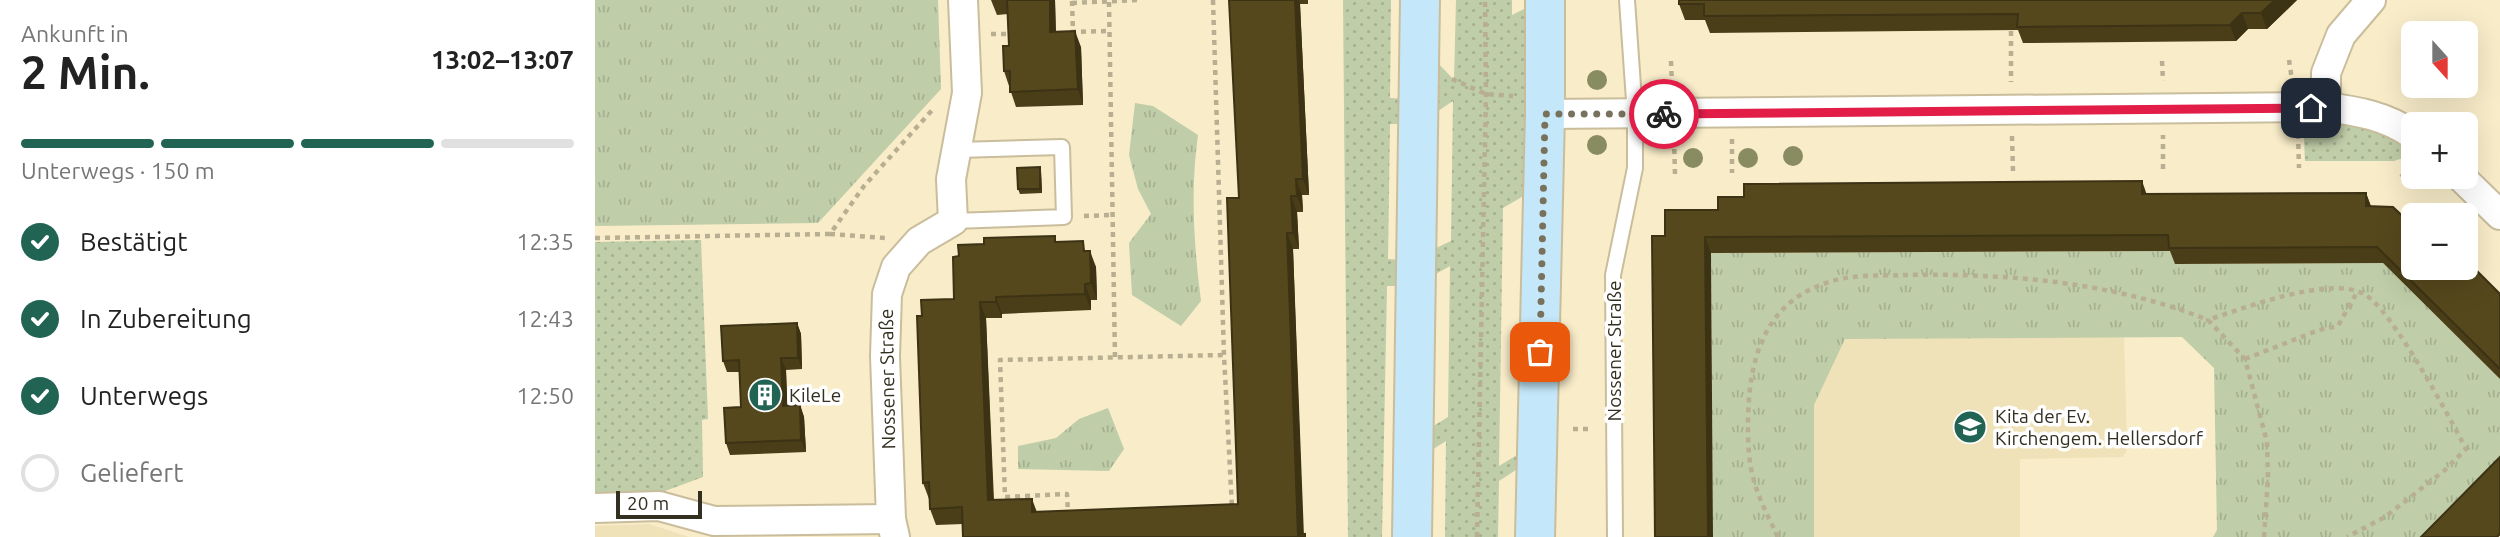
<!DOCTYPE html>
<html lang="de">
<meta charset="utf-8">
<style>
:root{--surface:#fff;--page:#f2f2f2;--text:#222;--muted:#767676;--line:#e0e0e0;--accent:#226453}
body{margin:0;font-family:Ubuntu,sans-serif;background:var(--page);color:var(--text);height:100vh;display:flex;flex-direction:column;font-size:26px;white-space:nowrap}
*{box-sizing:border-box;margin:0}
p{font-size:23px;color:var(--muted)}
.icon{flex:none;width:38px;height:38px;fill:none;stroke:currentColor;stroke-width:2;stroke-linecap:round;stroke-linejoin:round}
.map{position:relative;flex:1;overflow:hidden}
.panel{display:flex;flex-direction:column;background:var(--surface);width:595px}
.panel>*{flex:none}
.needle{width:46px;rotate:159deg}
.tools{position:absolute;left:1806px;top:21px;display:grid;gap:14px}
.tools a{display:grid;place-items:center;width:77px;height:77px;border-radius:10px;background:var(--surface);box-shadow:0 7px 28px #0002;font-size:35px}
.scale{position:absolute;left:21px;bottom:18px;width:86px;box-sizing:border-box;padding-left:7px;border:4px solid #332f21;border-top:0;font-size:19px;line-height:24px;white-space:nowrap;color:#332f21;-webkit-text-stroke:5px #fff;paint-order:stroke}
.pin{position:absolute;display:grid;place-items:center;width:60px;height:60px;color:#fff;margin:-30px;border-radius:14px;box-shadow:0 4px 10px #0006}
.courier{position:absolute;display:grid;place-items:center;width:70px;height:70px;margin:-35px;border:5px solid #e11d48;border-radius:50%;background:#fff;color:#222;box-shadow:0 2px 9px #0007}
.headline em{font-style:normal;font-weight:700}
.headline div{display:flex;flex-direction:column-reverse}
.headline{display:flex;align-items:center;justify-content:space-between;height:119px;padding:0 21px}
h1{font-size:46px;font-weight:700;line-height:52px}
.bar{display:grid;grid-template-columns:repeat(4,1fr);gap:10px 7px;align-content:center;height:84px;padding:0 21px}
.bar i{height:9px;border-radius:5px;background:var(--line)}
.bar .active{background:var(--accent)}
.bar p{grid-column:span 4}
ol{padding:0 21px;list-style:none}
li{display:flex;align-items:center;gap:21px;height:77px}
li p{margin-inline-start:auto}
li .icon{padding:7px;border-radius:50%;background:var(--accent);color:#fff;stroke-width:4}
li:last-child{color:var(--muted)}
li i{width:38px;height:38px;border:4px solid var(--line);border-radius:50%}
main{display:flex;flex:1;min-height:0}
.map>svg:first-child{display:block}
</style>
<main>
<section class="panel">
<div class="headline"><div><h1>2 Min.</h1><p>Ankunft in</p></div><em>13:02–13:07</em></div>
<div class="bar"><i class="active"></i><i class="active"></i><i class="active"></i><i></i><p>Unterwegs · 150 m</p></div>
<ol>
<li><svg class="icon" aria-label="check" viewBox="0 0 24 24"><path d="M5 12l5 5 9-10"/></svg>Bestätigt<p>12:35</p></li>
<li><svg class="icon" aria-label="check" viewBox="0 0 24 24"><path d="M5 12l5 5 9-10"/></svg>In Zubereitung<p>12:43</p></li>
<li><svg class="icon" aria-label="check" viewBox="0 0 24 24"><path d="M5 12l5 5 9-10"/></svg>Unterwegs<p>12:50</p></li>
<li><i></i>Geliefert</li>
</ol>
</section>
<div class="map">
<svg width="1905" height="537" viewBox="0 0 1905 537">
<defs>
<pattern id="grass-dots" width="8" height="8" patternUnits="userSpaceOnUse" patternTransform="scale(1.75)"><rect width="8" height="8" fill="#bfcda8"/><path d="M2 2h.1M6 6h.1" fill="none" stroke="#a5b090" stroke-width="1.8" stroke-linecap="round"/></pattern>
<pattern id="park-tufts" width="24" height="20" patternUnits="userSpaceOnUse" patternTransform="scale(1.75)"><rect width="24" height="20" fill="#bfcda8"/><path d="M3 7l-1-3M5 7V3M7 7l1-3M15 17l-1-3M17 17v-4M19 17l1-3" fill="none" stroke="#a5b090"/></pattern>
</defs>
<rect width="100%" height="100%" fill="#f8ecc9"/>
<g fill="#efe1b8">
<polygon points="1529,336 1532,450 1528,457 1425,459 1425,537 1219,537 1219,405 1250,339"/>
<polygon points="54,524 94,537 0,537 0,526"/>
</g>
<g fill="url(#grass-dots)">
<polygon points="748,0 796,0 795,98 812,99 812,124 795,124 793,259 810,260 810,286 792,286 787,537 753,537"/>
<polygon points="861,0 917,0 917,15 935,6 932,194 908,208 904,466 927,452 927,466 904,481 903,537 850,537 851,441 832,453 832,430 853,417 855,266 837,276 837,250 856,241 858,101 840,113 840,60 859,80"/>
<polygon points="1708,119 1729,119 1777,127 1818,148 1808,158 1799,161 1710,161"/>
<polygon points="106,240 113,419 107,420 108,477 70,491 0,493 0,242"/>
</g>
<g fill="url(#park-tufts)">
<polygon points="0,0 343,0 346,89 223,223 0,226"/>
<path d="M540 103 558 106 603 135C595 190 599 247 606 301L586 326 537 295 534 243 556 214 543 189 534 155Z"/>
<polygon points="1579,251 1580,264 1788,263 1905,379 1905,480 1848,537 1618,537 1622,530 1619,368 1587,337 1250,339 1219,405 1219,537 1118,537 1116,253"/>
<polygon points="513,408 529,449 514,471 423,469 423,446 461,438 484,419"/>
</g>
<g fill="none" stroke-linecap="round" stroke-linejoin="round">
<defs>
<g id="lane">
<polyline points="358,221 469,217 467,147 363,150"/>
<polyline points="1020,537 1018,275 1040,168 1040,115 1032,0"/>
</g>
<g id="street">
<polyline points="1731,107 1731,73 1746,35 1776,0"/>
<path d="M950 114 1731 107C1762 111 1792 116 1818 135"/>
<polyline points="1866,177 1905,215"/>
<polyline points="0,508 64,506 119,521 296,519"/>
<polyline points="300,537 296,519 290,356 292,294 301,267 324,241 358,221 356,179 372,93 368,0"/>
</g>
<g id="secondary">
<polyline points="817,537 825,0"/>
<polyline points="940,537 950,114 950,0"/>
</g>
</defs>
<use href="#lane" stroke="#c9bd9c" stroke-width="18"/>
<use href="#street" stroke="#c9bd9c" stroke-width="32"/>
<use href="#secondary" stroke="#c9bd9c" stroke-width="42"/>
<g stroke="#b8af92" stroke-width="4.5" stroke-dasharray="5 5" stroke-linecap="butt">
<polyline points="618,0 629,355 637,508 635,508"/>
<polyline points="477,1 478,32"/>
<polyline points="514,2 520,358"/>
<polyline points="477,3 543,0"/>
<polyline points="1416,31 1416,82"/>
<polyline points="476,32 514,31"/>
<polyline points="396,34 418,34"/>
<polyline points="1694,60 1697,80"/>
<polyline points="1076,61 1077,85"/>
<polyline points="1567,61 1568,81"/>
<polyline points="857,79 891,94 918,96"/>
<polyline points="1703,134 1704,168"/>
<polyline points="1417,136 1418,171"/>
<polyline points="1079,139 1080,174"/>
<polyline points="1137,139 1137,173"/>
<polyline points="1568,169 1568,135"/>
<polyline points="1806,177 1818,166"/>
<polyline points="489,216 516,215"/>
<polyline points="235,234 290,238"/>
<polyline points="0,238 235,234 269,186 339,108"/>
<polyline points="1650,359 1724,330 1743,326 1762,292"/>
<polyline points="978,429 998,429"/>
<polyline points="476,514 473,514 472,494 410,497 405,360 629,355"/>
<polyline points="882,537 891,94 890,0"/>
<path d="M1183 537C1173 516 1162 496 1157 473 1153 456 1153 437 1153 420 1154 361 1168 304 1231 283 1255 274 1284 276 1310 275 1411 273 1519 282 1613 320"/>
<path d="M1669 537 1673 478 1672 442 1650 359 1613 320C1649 308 1735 275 1769 294 1796 308 1855 418 1871 449L1850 470 1790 517 1752 537"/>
</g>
<use href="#lane" stroke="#fff" stroke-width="14"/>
<use href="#street" stroke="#fff" stroke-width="28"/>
<use href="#secondary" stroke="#c4e8fa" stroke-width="38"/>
</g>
<g fill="#898c60">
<circle cx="1002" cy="80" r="10"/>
<circle cx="1002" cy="145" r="10"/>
<circle cx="1198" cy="156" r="10"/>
<circle cx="1098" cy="158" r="10"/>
<circle cx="1153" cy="158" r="10"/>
</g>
<g fill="#4a3e19">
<polygon points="396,0 460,0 461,32 486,47 488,105 421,107 409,71 414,46 413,14 402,15"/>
<polygon points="640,0 713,0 713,4 705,4 714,195 707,195 708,212 702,212 704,249 698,249 708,534 710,534 711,537 368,537 368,524 341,525 335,509 334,499 328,483 327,316 359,299 364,256 462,242 492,251 501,267 502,300 496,300 496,310 407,314 407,318 391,318 399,500 442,512 643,504 644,198"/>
<polygon points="1702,0 1672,29 1653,29 1641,41 1428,43 1423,30 1115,33 1110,20 1090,20 1084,4"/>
<polygon points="445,167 446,171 447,193 425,194 423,189"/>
<polygon points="1771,193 1776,206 1817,225 1905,294 1905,379 1788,263 1580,264 1575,251 1116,253 1070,236 1123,210 1552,194"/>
<polygon points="202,323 206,334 207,369 191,370 192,405 205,405 209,417 211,452 135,455 131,443 146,407 145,372 132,372 128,361"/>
</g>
<g fill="#3c3214">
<polygon points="455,0 460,0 461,48 455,32"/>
<polygon points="700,0 704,0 705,4 714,195 708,179"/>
<polygon points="1680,0 1702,0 1672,29 1666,13"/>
<polygon points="1647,13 1653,29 1641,41 1635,25"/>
<polygon points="480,31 486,47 488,105 483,89"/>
<polygon points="445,167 446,171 447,193 445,189"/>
<polygon points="701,179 707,195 708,212 702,196"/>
<polygon points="1547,181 1553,198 1547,194"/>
<polygon points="1771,193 1777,210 1771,206"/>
<polygon points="696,196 702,212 704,249 698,233"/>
<polygon points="692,233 698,249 709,537 703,535"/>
<polygon points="1110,237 1116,253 1118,537 1113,537"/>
<polygon points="495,251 501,267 502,300 496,283"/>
<polygon points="490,284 496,300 496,310 490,294"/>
<polygon points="401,297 407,314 407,318 401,302"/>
<polygon points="385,302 391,318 399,517 393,500"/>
<polygon points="202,323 206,334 207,369 203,358"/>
<polygon points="186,358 191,370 193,417 188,406"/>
<polygon points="205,405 209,417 211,452 206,440"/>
<polygon points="437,499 443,515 437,512"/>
</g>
<g fill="#56481d" stroke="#3c3214" stroke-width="2">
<polygon points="412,0 455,0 455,32 480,31 483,89 415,92 415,71 409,71 408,46 414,46"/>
<polygon points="634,0 700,0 708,179 701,179 702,196 696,196 698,233 692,233 703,535 710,534 710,537 368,537 367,507 335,509 334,482 328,483 322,316 327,316 326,300 359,299 358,257 364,256 363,245 389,244 389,238 460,236 460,242 488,241 489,251 495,251 496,283 490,284 490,294 401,297 401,302 385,302 393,500 437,499 437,512 643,504 632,198 644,198"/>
<polygon points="1084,0 1680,0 1666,13 1647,13 1635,25 1422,27 1423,14 1109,16 1109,4 1084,4"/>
<polygon points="445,167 445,189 423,189 422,168"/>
<polygon points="1547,181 1547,194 1771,193 1771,206 1798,207 1817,225 1818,224 1818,268 1871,268 1871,260 1905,294 1905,369 1782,247 1574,248 1573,235 1110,237 1113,537 1060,537 1057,236 1070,236 1070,210 1123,210 1123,197 1149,197 1149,184"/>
<polygon points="202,323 203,358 186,358 188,406 205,405 206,440 131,443 129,408 146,407 144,360 128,361 126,326"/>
<polygon points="1905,457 1905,534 1902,537 1826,537"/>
</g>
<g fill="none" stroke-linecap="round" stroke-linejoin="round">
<polyline stroke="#78715c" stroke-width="7" stroke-dasharray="0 12.6" points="945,352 950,114 1069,114"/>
<polyline stroke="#e11d48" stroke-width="9" points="1069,114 1716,108"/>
</g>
<defs>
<symbol id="building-disc" viewBox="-11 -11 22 22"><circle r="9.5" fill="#226453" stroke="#fff"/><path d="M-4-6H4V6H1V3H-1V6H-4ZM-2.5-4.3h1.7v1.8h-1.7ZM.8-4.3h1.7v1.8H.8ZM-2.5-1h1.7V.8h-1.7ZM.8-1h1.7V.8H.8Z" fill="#fff"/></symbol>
<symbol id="school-disc" viewBox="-11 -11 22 22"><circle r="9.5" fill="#226453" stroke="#fff"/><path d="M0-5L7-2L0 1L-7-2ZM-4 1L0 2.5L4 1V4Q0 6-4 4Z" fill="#fff"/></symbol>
</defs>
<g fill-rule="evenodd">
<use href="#building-disc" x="151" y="376" width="38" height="38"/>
<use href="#school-disc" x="1356" y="408" width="38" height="38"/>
</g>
<g text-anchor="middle" stroke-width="7" stroke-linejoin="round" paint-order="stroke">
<g font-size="19" fill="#332f21" stroke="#fff">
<text transform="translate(1019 351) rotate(-90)" y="7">Nossener Straße</text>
<text transform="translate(292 379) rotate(-91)" y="7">Nossener Straße</text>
</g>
<g font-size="19" fill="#332f21" stroke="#fff" text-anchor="start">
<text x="194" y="402">KileLe</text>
<text x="1400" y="423">Kita der Ev.<tspan x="1400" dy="22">Kirchengem. Hellersdorf</tspan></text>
</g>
</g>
</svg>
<div class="tools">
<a><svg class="needle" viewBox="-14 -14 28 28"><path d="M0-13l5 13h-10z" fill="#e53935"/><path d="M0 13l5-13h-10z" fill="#767676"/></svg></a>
<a>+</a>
<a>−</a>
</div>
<div class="scale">20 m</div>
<div class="pin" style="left:945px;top:352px;background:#ea580c"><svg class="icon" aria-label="bag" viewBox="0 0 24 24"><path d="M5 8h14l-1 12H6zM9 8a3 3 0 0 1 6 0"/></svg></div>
<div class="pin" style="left:1716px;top:108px;background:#1f2937"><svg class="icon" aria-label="home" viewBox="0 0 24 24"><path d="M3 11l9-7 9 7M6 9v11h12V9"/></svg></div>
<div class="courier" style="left:1069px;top:114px"><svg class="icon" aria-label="bike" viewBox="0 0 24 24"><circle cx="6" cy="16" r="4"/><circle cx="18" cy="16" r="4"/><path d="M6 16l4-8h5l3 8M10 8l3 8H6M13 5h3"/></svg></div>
</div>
</main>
